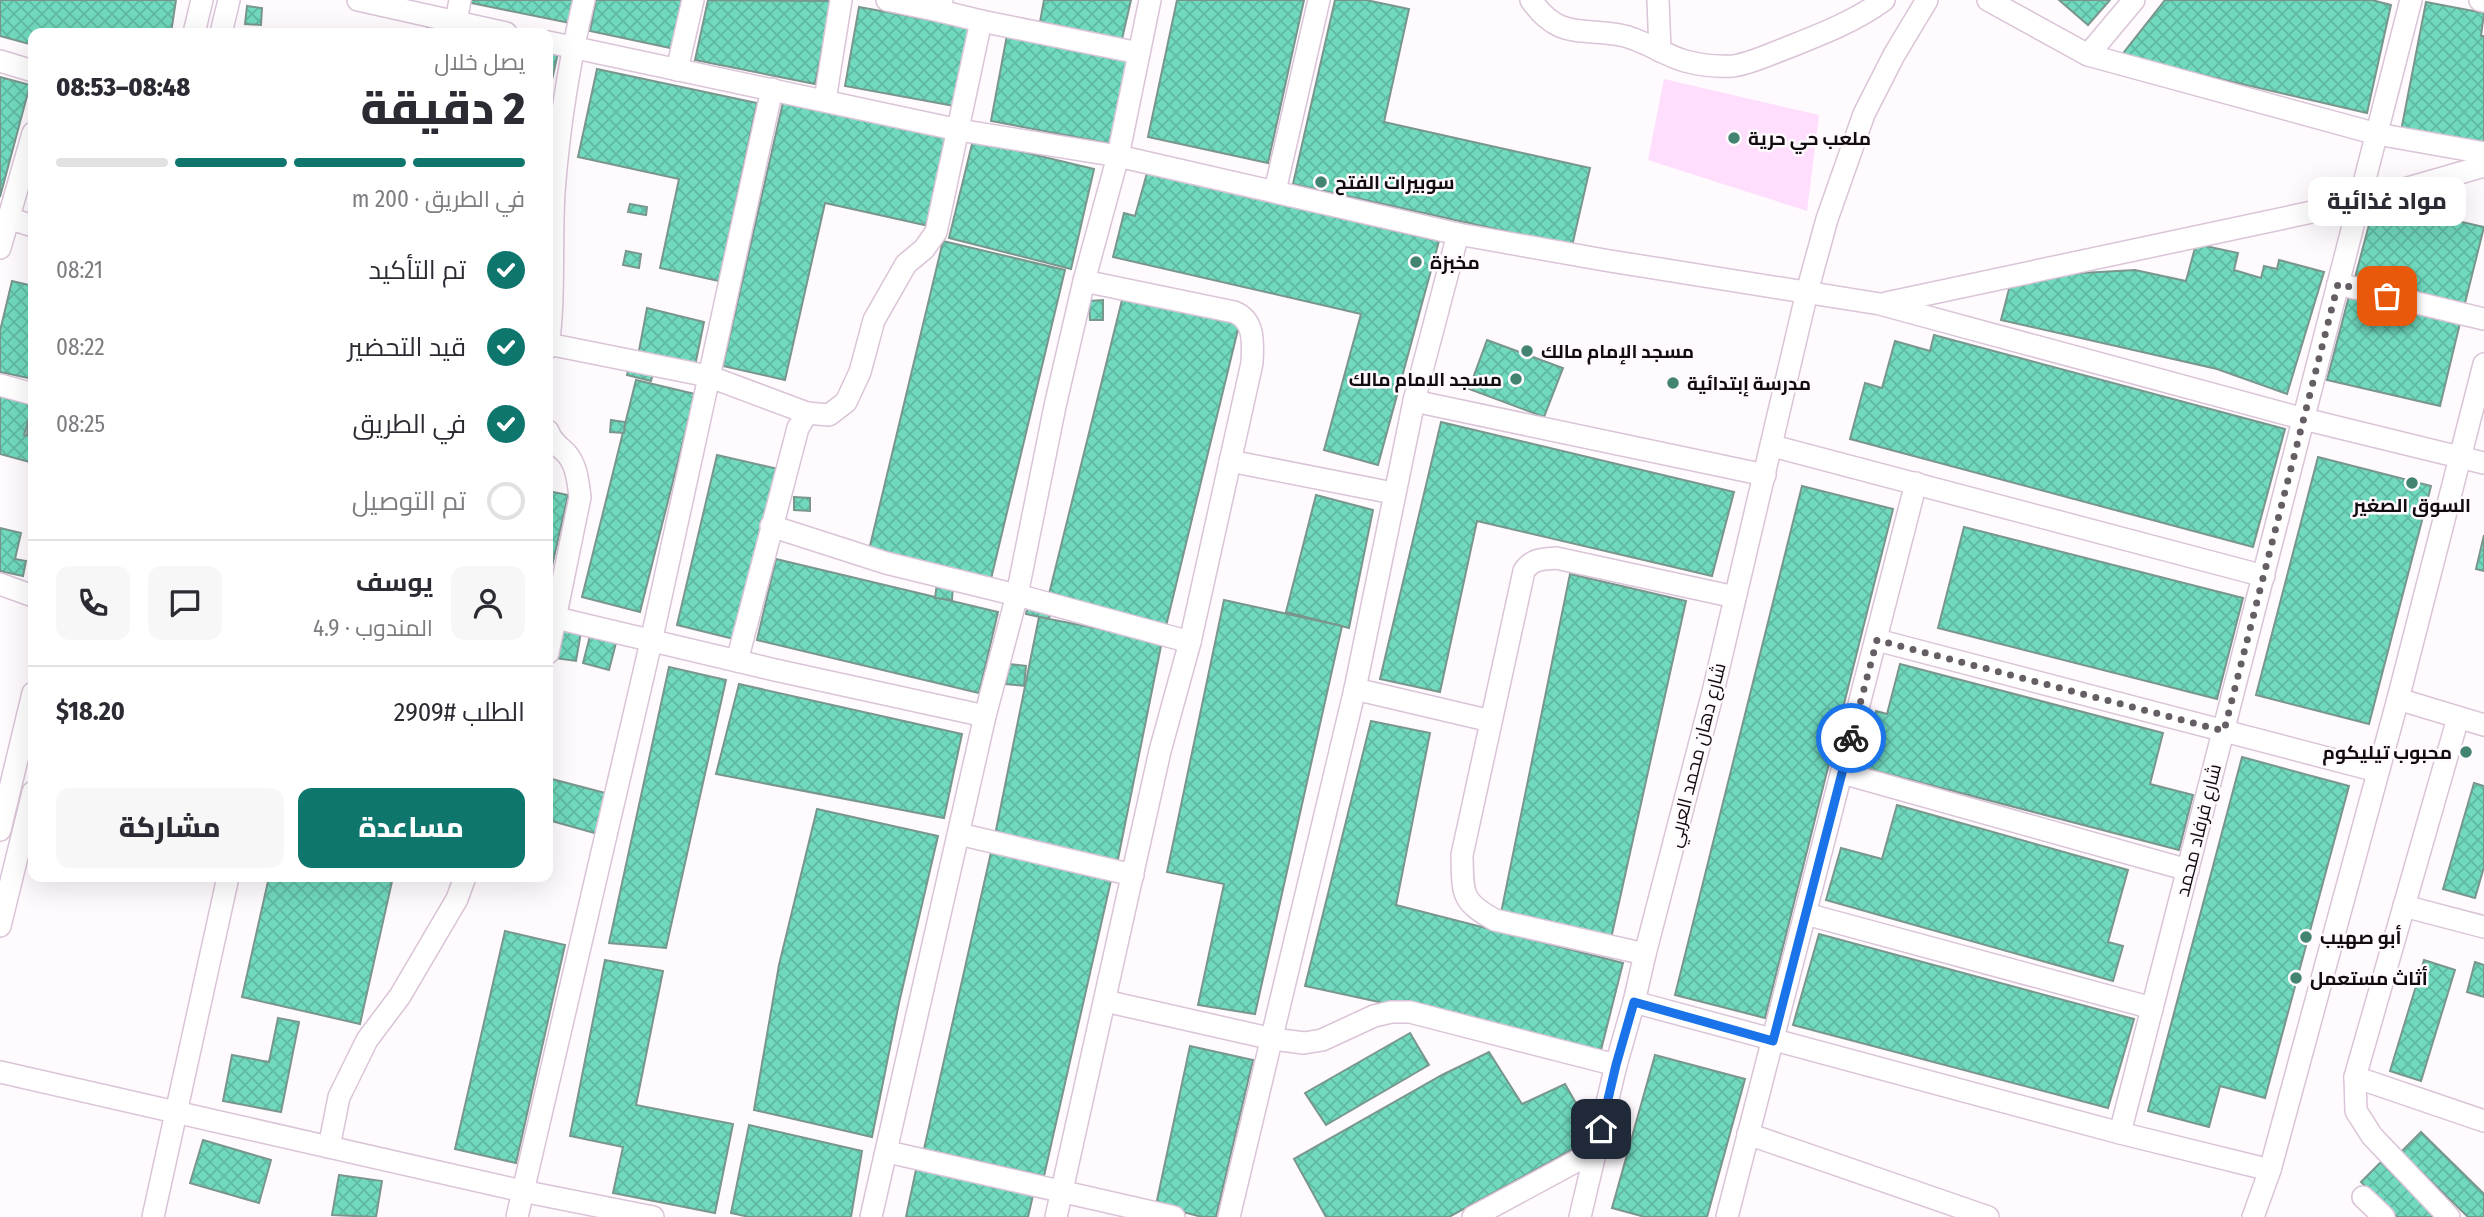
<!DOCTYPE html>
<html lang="ar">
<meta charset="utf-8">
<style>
:root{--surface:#fff;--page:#f7f7f7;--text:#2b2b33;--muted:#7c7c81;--line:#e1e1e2;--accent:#0f766e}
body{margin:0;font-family:"Fira Sans Condensed",Cairo,sans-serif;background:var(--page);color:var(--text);direction:rtl;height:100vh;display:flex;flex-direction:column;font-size:26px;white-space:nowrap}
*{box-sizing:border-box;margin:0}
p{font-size:23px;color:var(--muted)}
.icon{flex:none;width:38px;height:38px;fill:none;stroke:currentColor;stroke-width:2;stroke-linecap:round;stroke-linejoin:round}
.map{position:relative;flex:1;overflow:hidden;direction:ltr}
.panel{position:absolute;left:28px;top:28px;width:525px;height:854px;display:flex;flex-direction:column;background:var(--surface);border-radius:14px;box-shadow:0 7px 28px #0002;direction:rtl}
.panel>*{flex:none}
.pin{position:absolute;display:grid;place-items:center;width:60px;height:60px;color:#fff;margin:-30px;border-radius:14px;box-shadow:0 4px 10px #0006}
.courier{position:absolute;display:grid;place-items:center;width:70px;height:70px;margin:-35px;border:5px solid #1a73e8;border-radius:50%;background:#fff;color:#222;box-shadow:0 2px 9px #0007}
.bubble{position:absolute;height:49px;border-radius:14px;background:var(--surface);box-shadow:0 7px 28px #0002;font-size:23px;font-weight:800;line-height:49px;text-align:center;direction:rtl}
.headline em{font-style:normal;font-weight:800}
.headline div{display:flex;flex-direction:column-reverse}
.headline{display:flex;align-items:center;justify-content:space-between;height:119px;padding:0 28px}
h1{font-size:46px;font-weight:800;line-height:52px}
.bar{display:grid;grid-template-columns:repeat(4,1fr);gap:10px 7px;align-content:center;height:84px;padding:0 28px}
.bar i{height:9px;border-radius:5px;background:var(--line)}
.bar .current{background:var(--accent)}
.bar p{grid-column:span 4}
.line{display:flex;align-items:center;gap:18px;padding:0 28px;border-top:2px solid var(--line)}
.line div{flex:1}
.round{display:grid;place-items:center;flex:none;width:74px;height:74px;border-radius:14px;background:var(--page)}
ol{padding:0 28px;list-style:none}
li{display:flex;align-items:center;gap:21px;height:77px}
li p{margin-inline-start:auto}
li .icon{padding:7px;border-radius:50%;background:var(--accent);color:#fff;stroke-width:4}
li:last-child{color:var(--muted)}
li i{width:38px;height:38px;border:4px solid var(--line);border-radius:50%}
.action{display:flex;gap:14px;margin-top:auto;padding:14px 28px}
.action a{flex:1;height:80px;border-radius:14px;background:var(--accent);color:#fff;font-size:28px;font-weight:800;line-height:80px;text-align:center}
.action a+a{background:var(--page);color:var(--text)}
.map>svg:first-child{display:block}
</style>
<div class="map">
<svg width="2484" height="1217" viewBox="0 0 2484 1217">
<defs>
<pattern id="building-cross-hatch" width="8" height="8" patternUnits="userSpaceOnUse" patternTransform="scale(1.75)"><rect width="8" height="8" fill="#70d9be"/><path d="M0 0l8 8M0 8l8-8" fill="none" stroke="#60b9a2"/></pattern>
</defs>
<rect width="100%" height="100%" fill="#fffafe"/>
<polygon fill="#ffddfc" points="1664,79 1819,115 1807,211 1648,160"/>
<g fill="url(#building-cross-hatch)" stroke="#79968d" stroke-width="2">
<polygon points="0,0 176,0 171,33 33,33 33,45 0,36"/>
<polygon points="471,0 580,0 575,24 471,3"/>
<polygon points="596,0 686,0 675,49 590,31"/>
<polygon points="708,0 832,1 815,84 695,60"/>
<polygon points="1044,0 1131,0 1122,39 1040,22"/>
<polygon points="1177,0 1304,0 1268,163 1148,137"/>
<polygon points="1335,0 1366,0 1409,9 1384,122 1590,168 1572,246 1293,184"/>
<polygon points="2059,0 2110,0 2088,25"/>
<polygon points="2165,0 2372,0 2391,5 2367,113 2121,56"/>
<polygon points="2426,2 2484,13 2481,36 2484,36 2484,146 2401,131"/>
<polygon points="247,6 262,8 261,25 245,24"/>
<polygon points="859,7 975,28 960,107 845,86"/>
<polygon points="429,20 491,33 426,33"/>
<polygon points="1007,35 1129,58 1113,144 991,121"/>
<polygon points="548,45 559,48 548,98"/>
<polygon points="597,69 757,103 719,281 660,268 679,179 578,157"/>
<polygon points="0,77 30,85 0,197"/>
<polygon points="784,98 950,136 929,226 825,203 785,380 723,366"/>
<polygon points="973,140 1094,169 1071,269 949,238"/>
<polygon points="1147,173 1439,241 1378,465 1324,450 1361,314 1113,257 1124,213 1135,216"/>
<polygon points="2375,202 2484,227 2463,311 2353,285"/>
<polygon points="630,204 647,207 646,215 628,212"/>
<polygon points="943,241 1065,270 991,579 869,550"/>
<polygon points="2196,244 2238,253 2234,270 2261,278 2264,266 2277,269 2279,260 2324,272 2287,394 2217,369 2001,320 2010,285 2064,274 2135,270 2186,281"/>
<polygon points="626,251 641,254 639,268 623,265"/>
<polygon points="12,281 33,286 33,379 0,372 0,331"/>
<polygon points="1124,292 1241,317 1166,626 1048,598"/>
<polygon points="2350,292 2461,319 2440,406 2327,380"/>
<polygon points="1103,300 1103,320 1090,320 1089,301"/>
<polygon points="647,308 704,322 695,366 638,356"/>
<polygon points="1934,335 2285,429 2253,547 1850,439 1865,383 1882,388 1895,341 1930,351"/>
<polygon points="1487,340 1563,368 1544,417 1469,389"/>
<polygon points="630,363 654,369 651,381 627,375"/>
<polygon points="636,380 695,394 640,612 582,597"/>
<polygon points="0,396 33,405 33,419 29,418 24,435 33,437 33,463 0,454"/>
<polygon points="611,420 625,422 624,433 610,432"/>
<polygon points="28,421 33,421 33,436 27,435"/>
<polygon points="1441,422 1734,492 1712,576 1477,521 1440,692 1380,679"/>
<polygon points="717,455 778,469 738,640 677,625"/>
<polygon points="2318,457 2431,486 2369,724 2256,695"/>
<polygon points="1802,486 1893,509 1765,1018 1675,995"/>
<polygon points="548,491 568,495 548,584"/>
<polygon points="1316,495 1373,510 1349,628 1286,612"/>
<polygon points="794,497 810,498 810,511 794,510"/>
<polygon points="1964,527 2243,598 2217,699 1938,628"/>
<polygon points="0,528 21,533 15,559 26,561 23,576 0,571"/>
<polygon points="2484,535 2484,571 2476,569"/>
<polygon points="776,559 998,612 979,693 757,640"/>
<polygon points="1570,574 1686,601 1610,943 1500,918"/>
<polygon points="937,583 953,585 952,600 935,598"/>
<polygon points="1224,600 1342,626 1255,1014 1198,1005 1224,884 1167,872"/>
<polygon points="1029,601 1052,606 1049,619 1026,614"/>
<polygon points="1039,617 1162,641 1117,864 994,840"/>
<polygon points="559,629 581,632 576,661 554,658"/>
<polygon points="590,636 616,643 609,670 583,663"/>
<polygon points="1009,664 1026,666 1024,686 1006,684"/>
<polygon points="1900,664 2163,733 2150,784 2193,795 2179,850 1861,767 1876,711 1887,714"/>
<polygon points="669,667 726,680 666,948 609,943"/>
<polygon points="739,684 962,734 944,818 716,774"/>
<polygon points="1371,721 1430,733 1396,905 1623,963 1601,1050 1305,986"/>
<polygon points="2242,757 2349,786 2265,1098 2220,1086 2209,1127 2148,1111"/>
<polygon points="548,778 609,794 598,834 548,820"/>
<polygon points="2474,783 2484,786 2484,867 2475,898 2443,889"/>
<polygon points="1897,805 2128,870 2108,942 2123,946 2113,981 1826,900 1841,848 1882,859"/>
<polygon points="817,809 938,836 899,1003 872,1137 754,1110 779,965"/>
<polygon points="992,848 1112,876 1044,1176 924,1149"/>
<polygon points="269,877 393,877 360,1024 242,997"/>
<polygon points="505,931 565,945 516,1163 455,1149"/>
<polygon points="1819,934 2134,1019 2108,1108 1793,1025"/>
<polygon points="605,960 663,971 636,1105 733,1124 715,1213 613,1193 623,1147 570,1136"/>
<polygon points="2424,960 2455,970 2421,1081 2390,1071"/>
<polygon points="2475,962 2484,965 2484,997 2467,992"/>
<polygon points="278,1018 299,1022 281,1112 223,1101 232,1055 269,1062"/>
<polygon points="1410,1033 1429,1065 1326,1125 1305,1093"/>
<polygon points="1190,1046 1253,1060 1216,1217 1202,1217 1156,1205"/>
<polygon points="1489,1052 1522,1104 1565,1084 1588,1124 1586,1142 1449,1217 1326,1217 1294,1159 1442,1075"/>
<polygon points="1655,1055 1745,1079 1707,1217 1645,1217 1612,1208"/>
<polygon points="749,1125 862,1151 851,1217 749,1217 731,1213"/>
<polygon points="2421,1132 2484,1194 2484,1217 2468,1217 2401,1152"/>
<polygon points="203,1140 271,1160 259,1203 190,1183"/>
<polygon points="2381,1162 2438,1217 2397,1217 2361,1182"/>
<polygon points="917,1165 1034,1191 1028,1217 906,1217"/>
<polygon points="339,1175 382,1181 376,1217 332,1215"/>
</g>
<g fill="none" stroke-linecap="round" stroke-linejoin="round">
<defs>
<g id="street">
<polyline points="358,0 506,33"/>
<polyline points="887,0 940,11"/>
<path d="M1531 0C1558 39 1580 28 1620 35 1643 39 1663 55 1685 61 1700 65 1717 67 1733 66 1749 64 1768 55 1784 49 1819 35 1854 22 1884 0"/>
<polyline points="1658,0 1660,51"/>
<polyline points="1988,0 2088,55 2377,134 2484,153"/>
<polyline points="2480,0 2484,1"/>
<polyline points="981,21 1139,53"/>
<polyline points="456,22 460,0"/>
<polyline points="194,33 202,0"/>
<polyline points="221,33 229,0"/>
<polyline points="548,42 959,130 1118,156 1458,234 1610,261 1880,304 2304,419 2484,463"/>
<polyline points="2088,55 2134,0"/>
<polyline points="0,61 33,71"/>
<polyline points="677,70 693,0"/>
<polyline points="825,100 841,0"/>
<polyline points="1275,191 1319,0"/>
<polyline points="8,218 33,226"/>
<polyline points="0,248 33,133"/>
<polyline points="2338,284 2484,319"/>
<polyline points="1886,303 2359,202 2484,166"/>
<polyline points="548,344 708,376 807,413 798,428 737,661"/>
<path d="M548 348C555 297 551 243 554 192 559 127 569 63 584 0"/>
<polyline points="0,385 33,394"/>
<polyline points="1414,401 1765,475"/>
<polyline points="807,413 829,415 846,402 860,372 874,320 906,264 924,249 936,232 981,21 940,11 942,0"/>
<path d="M548 431C552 442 558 445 566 453 577 465 578 482 580 497L548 653"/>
<polyline points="1773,446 2264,576"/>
<polyline points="1230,461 1393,493"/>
<polyline points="771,526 886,563 1017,595 1190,642"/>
<polyline points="0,584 33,596"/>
<polyline points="548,616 775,670 985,716"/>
<polyline points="1877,640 2377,771"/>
<polyline points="1355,689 1491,721"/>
<polyline points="2398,699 2484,725"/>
<polyline points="2458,718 2355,1077 2484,1121"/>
<polyline points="1842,773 2188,870"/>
<polyline points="0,830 33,693"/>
<polyline points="959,834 1133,875"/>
<polyline points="2404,906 2484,927"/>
<polyline points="1806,914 2152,1008"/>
<polyline points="0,926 33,792"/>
<path d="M1645 954 1495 920C1460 901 1463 893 1462 855L1524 571C1532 559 1542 559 1556 558L1735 597"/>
<polyline points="1105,1001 1273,1039 1304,1043 1322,1040 1374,1016 1391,1012 1410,1012 1616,1065"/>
<polyline points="1634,1002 2120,1133 2270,1170"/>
<polyline points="0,1072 522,1191 653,1217"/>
<polyline points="2355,1077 2356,1111 2372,1136 2449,1217"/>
<polyline points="2120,1133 2411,0"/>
<polyline points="1748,1134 1988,1217"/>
<polyline points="329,1147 339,1097 367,1040 400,996 457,899 465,877"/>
<polyline points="888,1152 1174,1217"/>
<polyline points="2363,1197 2384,1217"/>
<polyline points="153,1217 228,877"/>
<polyline points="517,1217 651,642 772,89"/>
<polyline points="871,1217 985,716 1017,595 1055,406 1084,281 1118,156 1150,0"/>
<path d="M1056 1217 1160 751 1190 642 1252 363C1253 343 1255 320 1234 312L1084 281"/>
<polyline points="1229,1217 1355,689 1414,401 1458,234"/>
<polyline points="1473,1217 1597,1150"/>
<polyline points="1580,1217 1616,1065 1634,1002 1645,954 1713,692 1807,292 1827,219 1864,114 1894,55 1927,0"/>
<polyline points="1727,1217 1916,483"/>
<polyline points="2253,1217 2270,1170 2398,699 2484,364"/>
</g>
</defs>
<use href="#street" stroke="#dac4d8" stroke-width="24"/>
<use href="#street" stroke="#fff" stroke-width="21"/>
</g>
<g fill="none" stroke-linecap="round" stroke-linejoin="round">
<polyline stroke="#655f65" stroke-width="7" stroke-dasharray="0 12.6" points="1851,738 1877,640 2224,731 2338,284 2387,296"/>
<polyline stroke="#1a73e8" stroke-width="9" points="1601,1129 1616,1065 1634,1002 1773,1041 1851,738"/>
</g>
<g fill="#428372" stroke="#fffafe" stroke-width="2.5">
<circle cx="1734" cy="138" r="7"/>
<circle cx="1321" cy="182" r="7"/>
<circle cx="1416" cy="262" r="7"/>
<circle cx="1527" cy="351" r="7"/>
<circle cx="1516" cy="379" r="7"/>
<circle cx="1673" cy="383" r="7"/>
<circle cx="2412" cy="483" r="7"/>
<circle cx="2466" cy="752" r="7"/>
<circle cx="2306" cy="937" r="7"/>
<circle cx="2296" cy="978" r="7"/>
</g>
<g text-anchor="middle" stroke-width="5" stroke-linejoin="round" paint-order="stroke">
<g font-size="19" font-weight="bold" fill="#120b12" stroke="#fffafe" text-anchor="start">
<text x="1748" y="145">ملعب حي حرية</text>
<text x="1335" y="189">سوبيرات الفتح</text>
<text x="1430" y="269">مخبزة</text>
<text x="1541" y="358">مسجد الإمام مالك</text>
<text x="1502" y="386" text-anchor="end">مسجد الامام مالك</text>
<text x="1687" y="390">مدرسة إبتدائية</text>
<text x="2412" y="512" text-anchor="middle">السوق الصغير</text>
<text x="2452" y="759" text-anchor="end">محبوب تيليكوم</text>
<text x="2320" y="944">أبو صهيب</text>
<text x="2310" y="985">أثاث مستعمل</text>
</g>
<g font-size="19" fill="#120b12" stroke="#fffafe">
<text transform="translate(1696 755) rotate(-76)" y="7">شارع دهان محمد العربي</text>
<text transform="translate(2198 830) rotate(-76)" y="7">شارع فرفاد محمد</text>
</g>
</g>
</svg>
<div class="pin" style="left:2387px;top:296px;background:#ea580c"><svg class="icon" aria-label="bag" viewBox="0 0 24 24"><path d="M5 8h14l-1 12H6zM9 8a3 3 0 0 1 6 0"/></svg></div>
<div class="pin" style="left:1601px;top:1129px;background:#1f2937"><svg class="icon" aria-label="home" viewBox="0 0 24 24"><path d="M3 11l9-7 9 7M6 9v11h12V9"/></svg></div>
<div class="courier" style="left:1851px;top:738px"><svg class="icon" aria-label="bike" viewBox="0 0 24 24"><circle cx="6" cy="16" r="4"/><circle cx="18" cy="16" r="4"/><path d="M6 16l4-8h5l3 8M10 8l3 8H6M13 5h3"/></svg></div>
<div class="bubble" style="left:2308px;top:177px;width:158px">مواد غذائية</div>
<section class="panel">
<div class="headline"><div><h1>2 دقيقة</h1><p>يصل خلال</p></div><em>08:48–08:53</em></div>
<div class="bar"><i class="current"></i><i class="current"></i><i class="current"></i><i></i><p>في الطريق · 200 m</p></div>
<ol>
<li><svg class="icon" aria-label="check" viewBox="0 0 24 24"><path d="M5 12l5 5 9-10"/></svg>تم التأكيد<p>08:21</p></li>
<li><svg class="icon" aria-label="check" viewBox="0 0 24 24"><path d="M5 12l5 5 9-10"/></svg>قيد التحضير<p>08:22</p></li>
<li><svg class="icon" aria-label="check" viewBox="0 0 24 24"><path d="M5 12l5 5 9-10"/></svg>في الطريق<p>08:25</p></li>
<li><i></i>تم التوصيل</li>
</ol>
<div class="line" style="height:126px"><a class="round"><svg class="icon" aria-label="person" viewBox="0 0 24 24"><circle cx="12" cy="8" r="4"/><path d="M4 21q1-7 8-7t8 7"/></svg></a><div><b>يوسف</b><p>المندوب · 4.9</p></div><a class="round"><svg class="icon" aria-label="chat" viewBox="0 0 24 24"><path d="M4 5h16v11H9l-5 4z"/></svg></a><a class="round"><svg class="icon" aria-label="phone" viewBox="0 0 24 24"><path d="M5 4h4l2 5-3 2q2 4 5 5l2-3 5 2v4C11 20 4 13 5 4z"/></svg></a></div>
<div class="line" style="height:91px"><div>الطلب #2909</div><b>$18.20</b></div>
<div class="action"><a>مساعدة</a><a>مشاركة</a></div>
</section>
</div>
